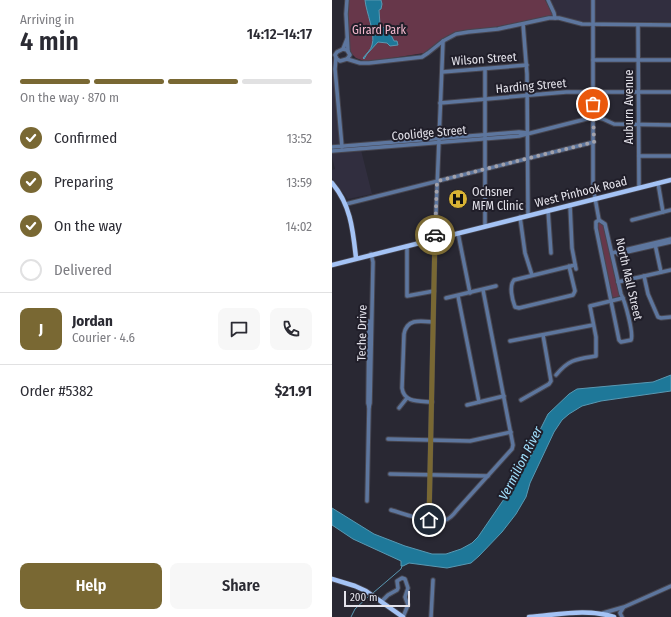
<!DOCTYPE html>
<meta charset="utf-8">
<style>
:root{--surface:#fff;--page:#f7f7f7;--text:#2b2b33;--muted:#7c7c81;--line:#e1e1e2;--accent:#796833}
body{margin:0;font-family:"Fira Sans Condensed",sans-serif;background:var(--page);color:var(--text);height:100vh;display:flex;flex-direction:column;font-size:15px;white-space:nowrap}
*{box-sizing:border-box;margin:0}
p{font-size:13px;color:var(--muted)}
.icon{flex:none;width:22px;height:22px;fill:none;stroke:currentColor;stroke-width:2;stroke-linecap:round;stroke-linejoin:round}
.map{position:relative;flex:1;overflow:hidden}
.side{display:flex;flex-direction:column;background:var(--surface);width:332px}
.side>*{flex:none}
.scale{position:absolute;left:12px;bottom:10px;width:66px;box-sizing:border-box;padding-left:4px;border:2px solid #e4e3eb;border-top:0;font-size:11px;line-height:14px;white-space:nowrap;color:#e4e3eb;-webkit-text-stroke:3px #201e29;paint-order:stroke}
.pin{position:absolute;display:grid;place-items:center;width:34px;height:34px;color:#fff;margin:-17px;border:2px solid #fff;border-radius:50%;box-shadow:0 1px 4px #0007}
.courier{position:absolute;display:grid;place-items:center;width:40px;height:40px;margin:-20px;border:3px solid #796833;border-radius:50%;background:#fff;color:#222;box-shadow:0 1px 5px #0007}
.summary em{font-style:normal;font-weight:600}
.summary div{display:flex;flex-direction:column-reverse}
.summary{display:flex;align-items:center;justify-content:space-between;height:68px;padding:0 20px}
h1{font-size:26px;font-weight:600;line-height:30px}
.bar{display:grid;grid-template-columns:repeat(4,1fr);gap:6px 4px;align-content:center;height:48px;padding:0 20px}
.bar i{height:5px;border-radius:3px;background:var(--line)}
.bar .current{background:var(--accent)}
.bar p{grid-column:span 4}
.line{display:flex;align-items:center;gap:10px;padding:0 20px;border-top:1px solid var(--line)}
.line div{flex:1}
.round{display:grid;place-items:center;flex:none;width:42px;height:42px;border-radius:8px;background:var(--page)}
ol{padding:0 20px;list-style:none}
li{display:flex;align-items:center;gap:12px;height:44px}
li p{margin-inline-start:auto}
li .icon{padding:4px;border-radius:50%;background:var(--accent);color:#fff;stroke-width:4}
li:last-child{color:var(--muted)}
li i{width:22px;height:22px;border:2px solid var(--line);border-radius:50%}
.cta{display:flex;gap:8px;margin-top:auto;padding:8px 20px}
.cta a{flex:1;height:46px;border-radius:8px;background:var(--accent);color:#fff;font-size:16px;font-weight:600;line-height:46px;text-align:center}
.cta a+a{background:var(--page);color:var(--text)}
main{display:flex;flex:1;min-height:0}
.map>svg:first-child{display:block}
</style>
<main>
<section class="side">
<div class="summary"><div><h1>4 min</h1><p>Arriving in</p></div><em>14:12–14:17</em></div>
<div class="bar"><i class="current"></i><i class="current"></i><i class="current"></i><i></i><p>On the way · 870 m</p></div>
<ol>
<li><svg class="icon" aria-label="check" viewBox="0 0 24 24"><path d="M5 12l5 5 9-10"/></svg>Confirmed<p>13:52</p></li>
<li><svg class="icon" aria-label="check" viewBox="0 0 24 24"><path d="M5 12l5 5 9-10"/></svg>Preparing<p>13:59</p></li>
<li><svg class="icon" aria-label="check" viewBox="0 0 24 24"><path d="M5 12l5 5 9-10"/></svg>On the way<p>14:02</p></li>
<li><i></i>Delivered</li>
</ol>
<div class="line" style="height:72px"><b class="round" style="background:var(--accent);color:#fff">J</b><div><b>Jordan</b><p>Courier · 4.6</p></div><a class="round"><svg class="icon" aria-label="chat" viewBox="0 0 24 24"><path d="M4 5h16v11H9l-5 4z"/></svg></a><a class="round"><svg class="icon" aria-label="phone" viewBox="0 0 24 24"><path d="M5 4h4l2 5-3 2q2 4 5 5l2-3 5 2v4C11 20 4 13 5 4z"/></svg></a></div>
<div class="line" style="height:52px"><div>Order #5382</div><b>$21.91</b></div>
<div class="cta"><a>Help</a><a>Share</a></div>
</section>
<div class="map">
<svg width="339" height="617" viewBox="0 0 339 617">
<rect width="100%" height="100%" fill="#292833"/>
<g fill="#312e3f">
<polygon points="218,0 339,0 339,22 248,21 225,15"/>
<polygon points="0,58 1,60 9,152 29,150 40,194 16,199 0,178 0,170 3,169 0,157"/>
</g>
<g fill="#67374a">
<polygon points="16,0 213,0 222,15 159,28 130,31 115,36 92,53 35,62 24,58 18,52 15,8"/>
<polygon points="267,222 272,224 289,296 280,298 264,227"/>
</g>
<g fill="#1e7899" stroke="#5998b2">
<path d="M33 0H49L50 4 49 9 47 10 48 25 57 31 62 41H65L66 45 58 46 55 43 46 42 35 54 32 59 31 58C34 54 39 50 40 45 44 34 34 12 33 0Z"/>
<polygon points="339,375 339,391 269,401 250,406 237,414 230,420 222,432 198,483 194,497 184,514 170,532 147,556 139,563 115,568 77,563 71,566 69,566 69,561 21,539 0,525 0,508 42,534 73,546 100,554 114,554 129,549 140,543 146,537 183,483 203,448 207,432 216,414 237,394 245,389 321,382"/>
</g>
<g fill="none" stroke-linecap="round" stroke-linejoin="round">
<g stroke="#5998b2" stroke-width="1">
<polyline points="41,593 69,569 70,566"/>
<polyline points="19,617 23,609 38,595"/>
</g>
<defs>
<g id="minor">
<polyline points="15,0 14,14 16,51"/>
<polyline points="216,0 222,13 223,18"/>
<polyline points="261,0 261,187 267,220"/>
<polyline points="191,24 195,74 196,215"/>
<polyline points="306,25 307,188"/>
<polygon points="11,49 15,50 18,55 15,59 8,61 5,59 3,55 5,52"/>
<polyline points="11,49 15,39"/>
<polyline points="4,58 3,69 10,147"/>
<polyline points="15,59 28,63 37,63 90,57 96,53 111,41 124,34 136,32 166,29 217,18 227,18 250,24 339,25"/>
<polyline points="261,60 339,60"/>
<polyline points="153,69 153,226"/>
<polyline points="110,72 195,65"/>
<polyline points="108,103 234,92 339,92"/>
<polyline points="0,147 187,132 196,133"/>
<polyline points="0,151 187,136 262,117 271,119 282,124 339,125"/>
<polyline points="307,156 339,156"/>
<polyline points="326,183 331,212"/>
<polyline points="14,204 262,142"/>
<polyline points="238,205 240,248 244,269"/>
<polyline points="216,210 219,253"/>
<polyline points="188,217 193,253 200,275"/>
<path d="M267 220 273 224 289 294C293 301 302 334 299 340L289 342 287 340 264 228V222Z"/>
<polyline points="300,220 339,210"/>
<polyline points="126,233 138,293"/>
<polyline points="323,244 329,272"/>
<polyline points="75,246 75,296 102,291"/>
<polyline points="280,253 339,239"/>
<polyline points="286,254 339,242"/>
<path d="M237 266 243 291 241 295 187 308 183 307C180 299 177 286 182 280 203 275 223 270 243 265"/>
<polyline points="312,276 316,294 326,317 329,318 339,317"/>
<polyline points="286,282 339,270"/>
<polyline points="126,296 147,402"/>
<polyline points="114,298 164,286"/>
<polyline points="178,341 261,325"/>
<path d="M224 375C237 359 245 359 264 356V337L258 306 291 298"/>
<polyline points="189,400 217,384 219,381 211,335"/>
<path d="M100 402C87 401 72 403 70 388L72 334C75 318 89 321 101 322"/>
<polyline points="135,405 172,396"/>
<polyline points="37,407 36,403 37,321"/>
<polyline points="67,408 75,398"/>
<polyline points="56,439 138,441 179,432"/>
<polyline points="58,474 156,476"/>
<polyline points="35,501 37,407 38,403 41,262 39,254"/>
<path d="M59 510C73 514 98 524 113 520 118 519 122 514 125 510L180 449 181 445 151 290"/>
<polyline points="97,520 103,238 111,41"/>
<polyline points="49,602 56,595 65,590 66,588 65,581 70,578 73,579 76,588 73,597 76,605 71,617"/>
<polyline points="271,613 292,607 339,586"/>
<polyline points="99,617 101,580"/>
<polyline points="290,617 288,613 291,608"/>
</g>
<g id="major">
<path d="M0 183C19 205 21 231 24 258"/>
<polyline points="0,265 339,180"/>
<polyline points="0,579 23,586 34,591 71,617"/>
<path d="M197 617C225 615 255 608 282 617"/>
</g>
</defs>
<use href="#minor" stroke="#474650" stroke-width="5.5"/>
<use href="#major" stroke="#474650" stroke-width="6"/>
<use href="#minor" stroke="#5d769e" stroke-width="3.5"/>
<use href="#major" stroke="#a4c3f5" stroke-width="4.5"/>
</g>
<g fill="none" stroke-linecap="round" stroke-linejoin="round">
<polyline stroke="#a3a2ab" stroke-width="4" stroke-dasharray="0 7.2" points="103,235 105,181 262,142 261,104"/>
<polyline stroke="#796833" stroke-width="5" points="97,520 103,235"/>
</g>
<defs>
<symbol id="hospital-disc" viewBox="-11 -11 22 22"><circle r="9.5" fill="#d9b334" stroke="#201e29"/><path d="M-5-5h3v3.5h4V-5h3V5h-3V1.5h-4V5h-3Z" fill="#111"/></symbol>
</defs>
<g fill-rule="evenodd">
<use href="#hospital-disc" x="115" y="188" width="22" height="22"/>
</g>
<g text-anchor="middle" stroke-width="4" stroke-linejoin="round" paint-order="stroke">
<g font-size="12" fill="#f5b9ce" stroke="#201e29">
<text x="47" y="34">Girard Park</text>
</g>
<g font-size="12" fill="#e4e3eb" stroke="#201e29">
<text transform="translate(152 59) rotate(-4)" y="4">Wilson Street</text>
<text transform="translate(199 86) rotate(-5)" y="4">Harding Street</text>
<text transform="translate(297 107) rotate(-90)" y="4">Auburn Avenue</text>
<text transform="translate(97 133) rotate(-5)" y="4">Coolidge Street</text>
<text transform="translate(249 192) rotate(-14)" y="4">West Pinhook Road</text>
<text transform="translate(297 279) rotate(77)" y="4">North Mall Street</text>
<text transform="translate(30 333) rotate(-89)" y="4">Teche Drive</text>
</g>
<g font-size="12" fill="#e4e3eb" stroke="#201e29" text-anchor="start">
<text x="140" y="196">Ochsner<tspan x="140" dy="14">MFM Clinic</tspan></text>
</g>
<g font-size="13" font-style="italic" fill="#a2e1fe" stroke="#201e29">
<text transform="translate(188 463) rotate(-63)" y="5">Vermilion River</text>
</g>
</g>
</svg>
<div class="scale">200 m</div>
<div class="pin" style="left:261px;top:104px;background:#ea580c"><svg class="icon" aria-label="bag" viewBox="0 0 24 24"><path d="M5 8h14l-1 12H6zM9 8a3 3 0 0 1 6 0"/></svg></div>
<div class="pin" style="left:97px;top:520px;background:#1f2937"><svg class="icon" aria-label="home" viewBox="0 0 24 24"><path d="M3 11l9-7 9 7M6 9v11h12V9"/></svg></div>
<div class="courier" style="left:103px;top:235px"><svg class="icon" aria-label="car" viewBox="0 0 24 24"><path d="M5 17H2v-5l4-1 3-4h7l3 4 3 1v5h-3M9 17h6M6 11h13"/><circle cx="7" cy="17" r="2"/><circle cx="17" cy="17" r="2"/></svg></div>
</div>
</main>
